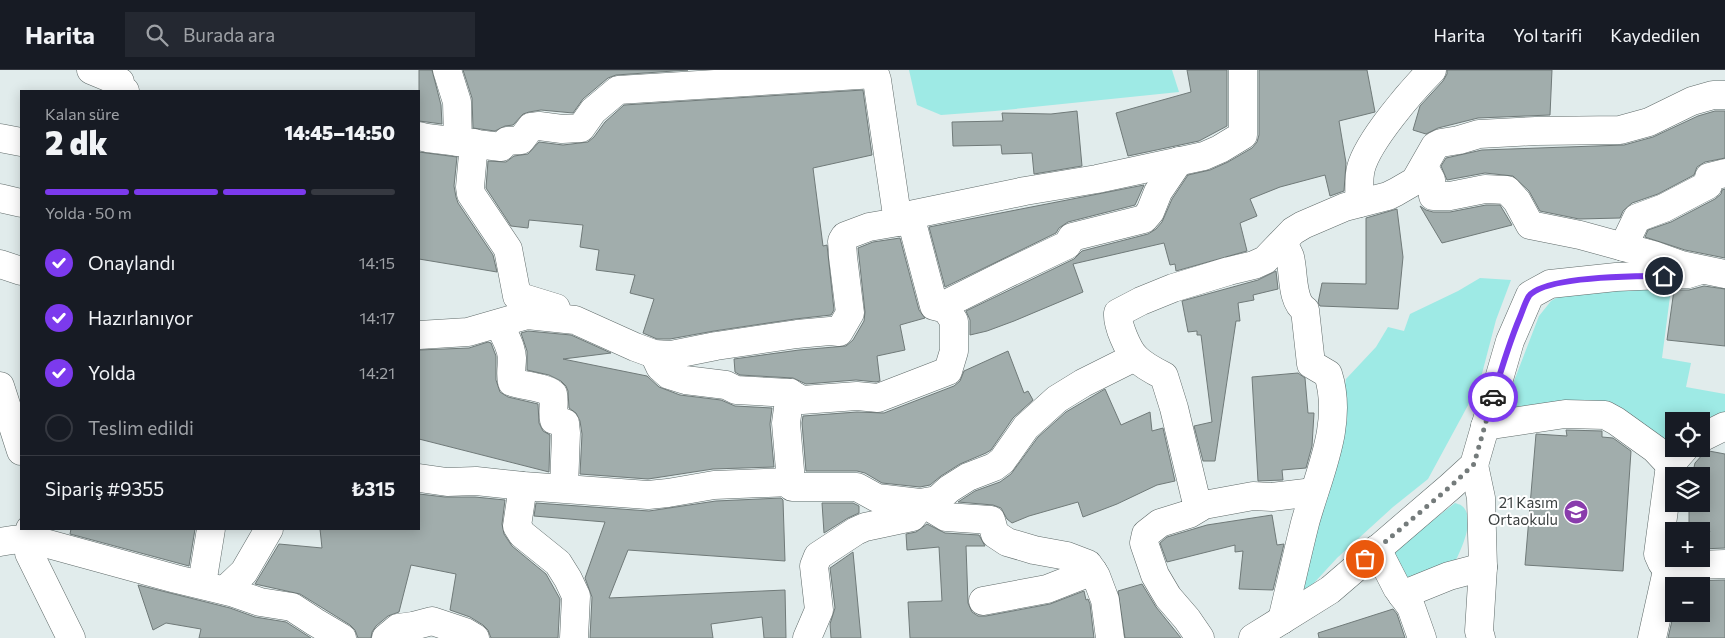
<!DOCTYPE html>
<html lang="tr">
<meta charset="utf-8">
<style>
:root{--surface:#171b24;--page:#242831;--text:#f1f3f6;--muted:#9ea1a6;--line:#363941;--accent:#7c3aed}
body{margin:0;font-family:Commissioner,sans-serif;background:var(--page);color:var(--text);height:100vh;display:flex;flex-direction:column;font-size:19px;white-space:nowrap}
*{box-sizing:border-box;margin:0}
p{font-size:16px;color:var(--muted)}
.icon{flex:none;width:28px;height:28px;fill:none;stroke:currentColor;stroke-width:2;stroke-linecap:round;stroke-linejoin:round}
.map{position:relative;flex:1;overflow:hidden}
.side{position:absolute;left:20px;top:20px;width:400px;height:440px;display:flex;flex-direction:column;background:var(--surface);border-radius:0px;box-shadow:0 2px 12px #0003}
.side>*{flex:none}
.buttons{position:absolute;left:1665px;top:342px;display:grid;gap:10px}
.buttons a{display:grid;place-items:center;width:45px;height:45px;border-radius:0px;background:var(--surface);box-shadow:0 2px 12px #0003;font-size:25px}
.pin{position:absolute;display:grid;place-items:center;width:42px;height:42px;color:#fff;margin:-21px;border:2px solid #fff;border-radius:50%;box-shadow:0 1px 5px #0007}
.courier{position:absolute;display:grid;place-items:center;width:50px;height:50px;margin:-25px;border:4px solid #7c3aed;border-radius:50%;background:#fff;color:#222;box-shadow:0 1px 6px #0007}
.overview em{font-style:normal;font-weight:800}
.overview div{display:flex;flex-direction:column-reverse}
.overview{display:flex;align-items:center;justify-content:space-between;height:85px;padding:0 25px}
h1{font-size:32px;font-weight:800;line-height:38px}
.bar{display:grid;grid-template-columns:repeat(4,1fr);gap:8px 5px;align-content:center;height:60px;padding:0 25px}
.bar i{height:6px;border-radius:4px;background:var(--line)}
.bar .on{background:var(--accent)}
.bar p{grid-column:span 4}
.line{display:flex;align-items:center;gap:12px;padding:0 25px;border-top:1px solid var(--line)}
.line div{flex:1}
ol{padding:0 25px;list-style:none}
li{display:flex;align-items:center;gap:15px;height:55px}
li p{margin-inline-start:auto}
li .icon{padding:5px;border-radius:50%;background:var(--accent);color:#fff;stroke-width:4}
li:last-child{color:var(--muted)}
li i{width:28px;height:28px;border:2px solid var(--line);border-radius:50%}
header{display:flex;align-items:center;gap:30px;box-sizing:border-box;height:70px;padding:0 25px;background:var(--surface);border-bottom:1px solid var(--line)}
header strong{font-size:24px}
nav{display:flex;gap:28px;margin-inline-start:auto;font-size:18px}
.search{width:350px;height:45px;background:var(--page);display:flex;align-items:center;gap:12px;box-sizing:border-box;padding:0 18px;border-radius:0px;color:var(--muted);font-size:19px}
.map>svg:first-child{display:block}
</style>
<header>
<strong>Harita</strong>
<div class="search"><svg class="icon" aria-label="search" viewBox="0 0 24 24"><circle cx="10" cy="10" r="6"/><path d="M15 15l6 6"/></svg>Burada ara</div>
<nav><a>Harita</a><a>Yol tarifi</a><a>Kaydedilen</a></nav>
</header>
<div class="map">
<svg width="1725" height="568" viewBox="0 0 1725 568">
<rect width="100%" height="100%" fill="#e1ecec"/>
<g fill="#9eeae5">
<polygon points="909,0 1172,0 1179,22 995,41 941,45 917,35"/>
<polygon points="1480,208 1511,210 1496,250 1479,315 1428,409 1393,437 1337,488 1302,526 1337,363 1346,309 1376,277 1388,257 1404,261 1410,244 1458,221"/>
<polygon points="1672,211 1662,288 1691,293 1686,317 1725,324 1725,346 1701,361 1701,351 1674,351 1674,379 1617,345 1501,345 1539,246 1551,231 1561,225"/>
<path d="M1455 433C1457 434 1460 434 1462 436 1478 449 1458 486 1451 500L1399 516 1387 486Z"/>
</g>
<g fill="#a1adac" stroke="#707a79">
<polygon points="419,0 432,0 441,35 442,54 419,51"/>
<polygon points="463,0 688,0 616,5 608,8 583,29 573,43 541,40 529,42 523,44 513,55 505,56 495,61 473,58 472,28"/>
<polygon points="1187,0 1227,0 1227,56 1199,71 1128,86 1116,43 1191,22"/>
<polygon points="1259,0 1367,0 1375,42 1339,51 1346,93 1344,121 1330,126 1325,105 1280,117 1250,129 1257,146 1240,153 1247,181 1176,201 1175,194 1170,195 1164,173 1073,194 1083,222 1014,251 987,261 970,265 970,250 966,241 1074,189 1082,181 1148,164 1156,159 1162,152 1172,129 1188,105 1210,100 1228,92 1252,78 1257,72 1259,65"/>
<polygon points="1447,0 1552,0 1550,45 1478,48 1438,58 1426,64 1413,60 1420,36 1443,11 1447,4"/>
<polygon points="863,20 872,85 813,98 823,176 827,175 834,240 831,245 795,249 714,261 670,269 657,269 643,263 654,229 630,223 635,205 596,200 599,180 580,177 583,155 529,150 528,158 511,156 486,118 488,91 506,92 514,86 528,84 539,72 563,75 588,72 594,67 605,52 624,35"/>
<polygon points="1077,41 1082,96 1034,104 1032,83 1002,84 1001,75 953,76 952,52 1003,51 1002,43 1051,44"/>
<polygon points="1715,41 1725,41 1725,88 1705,92 1697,97 1694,105 1658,124 1632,133 1623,141 1620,148 1579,149 1540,141 1529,121 1513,106 1485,103 1447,110 1441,96 1446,88 1482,80 1624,75 1653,67 1698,46"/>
<polygon points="419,82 457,87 454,116 456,127 458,133 493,185 497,202 419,189"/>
<polygon points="1144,115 1135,135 1068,152 1059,158 1056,163 945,217 929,157"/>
<polygon points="1725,119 1725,188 1685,180 1645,167 1648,160 1671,152 1715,129 1721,124 1722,120"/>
<polygon points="1486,135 1500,135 1512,155 1442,173 1420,136 1426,140 1433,142 1450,142"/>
<polygon points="1397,139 1403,187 1398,239 1320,236 1318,233 1322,213 1366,214 1366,148"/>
<polygon points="900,168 919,240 925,248 900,255 905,280 877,286 880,311 876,312 856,310 806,314 793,308 740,305 735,302 734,289 799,280 846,276 853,270 864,251 865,242 858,178 873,172"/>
<polygon points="1276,201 1278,219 1253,225 1254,230 1238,233 1240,251 1236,251 1215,391 1203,391 1194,356 1212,352 1201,265 1197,265 1197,261 1188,262 1182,231 1258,210"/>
<polygon points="1704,216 1725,219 1725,276 1667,270 1674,220 1689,220"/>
<polygon points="528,261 571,265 611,283 563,289 647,306 659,317 680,325 721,330 735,336 772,338 770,354 774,397 713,399 648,409 580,404 582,364 580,351 576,343 569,338 568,321 566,316 561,311 549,305 527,300 527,281 521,263"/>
<polygon points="488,272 491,273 496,286 496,310 500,322 508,327 538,334 539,353 543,361 550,365 549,402 419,369 419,280 469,278"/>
<polygon points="1008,281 1024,323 1028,321 1033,330 1013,348 991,380 986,383 960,394 941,406 930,415 920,417 882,413 865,403 857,401 806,401 802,353 803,346 857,342 884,343 954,316 960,311 964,301"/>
<polygon points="1298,303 1305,308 1308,343 1314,343 1312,376 1306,398 1282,400 1283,410 1258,411 1252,307"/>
<polygon points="1105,319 1121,355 1150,342 1152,361 1163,358 1175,411 1157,415 1117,434 1083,447 1078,432 1029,446 1012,453 1007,449 1001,438 993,435 958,432 975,421 1000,412 1011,404 1038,367 1066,342"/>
<polygon points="1566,360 1602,361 1602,367 1613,368 1631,381 1623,501 1525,495 1536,364 1567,366"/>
<polygon points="1709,381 1725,384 1725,478 1701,479 1710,461 1689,461 1689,434 1701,434 1701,406 1692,406 1695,393 1704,383"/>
<polygon points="419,424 445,427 475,427 505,430 502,454 504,464 512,476 546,504 560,529 558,568 491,568 488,560 483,555 470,547 450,540 456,504 411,495 399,542 388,546 376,556 372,562 371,568 358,568 355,560 350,555 300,524 255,514 279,474 322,478 320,459 419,459"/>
<polygon points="781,428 783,430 785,491 628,480 609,528 785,520 786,568 764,568 762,547 711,554 713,568 590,568 592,527 585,508 605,452 534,446 536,433 649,441 716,431"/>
<polygon points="822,433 853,433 859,436 859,443 848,448 824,463"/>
<polygon points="1272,445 1277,475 1284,474 1273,520 1239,519 1243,481 1235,482 1235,475 1167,492 1160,473 1167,467 1207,455"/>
<polygon points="927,454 945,463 979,465 985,476 966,476 968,533 972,542 978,546 986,546 1050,534 1084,521 1086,530 1088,529 1090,534 1094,568 910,568 908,532 942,531 939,477 907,480 906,464 916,462"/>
<polygon points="71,459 195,459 189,496 70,464"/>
<polygon points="853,482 861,568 831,568 830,554 835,538 830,498"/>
<polygon points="1725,510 1725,568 1668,568 1674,542 1674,544 1701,544 1701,516 1683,516 1686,511"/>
<polygon points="1142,514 1156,537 1181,568 1125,568 1118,521"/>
<polygon points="138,515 230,538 255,547 286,552 311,568 199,568 201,559 166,553 153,560"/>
<polygon points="1393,539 1397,544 1405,568 1319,568 1318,563"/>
</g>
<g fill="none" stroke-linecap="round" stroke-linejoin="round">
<defs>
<g id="street">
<polyline points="91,0 120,12 121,19 125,21"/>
<polyline points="447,0 457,32 458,72"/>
<polyline points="419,66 427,68 501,77 507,71 521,70 531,57 539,56 562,59 581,58 593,41 618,20 875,4 877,10 898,152"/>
<polyline points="0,68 21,72"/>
<polyline points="474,73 470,117 471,124 508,179 517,226 556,238"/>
<polyline points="1424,97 1431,110 1433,126 1450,126 1485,119 1507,120 1517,131 1530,155 1580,165 1653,185 1681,195 1725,204"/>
<polyline points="0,128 21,133"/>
<path d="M1359 133C1360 122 1358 109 1361 98 1368 71 1412 20 1432 0"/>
<polyline points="1623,177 1637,148 1664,138 1708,115 1709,107 1725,103"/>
<polyline points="0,194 21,201"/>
<polyline points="946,239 950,232 1004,205 1067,175 1072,167 1144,149 1150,142 1158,122 1179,91"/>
<path d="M498 254C504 264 511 275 512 288 512 296 510 304 512 312 524 316 544 317 553 324 555 333 552 341 554 350L565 353 566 363 564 418"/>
<polyline points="419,265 468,262 527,245 575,250 635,277 654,284 671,285 716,276 797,264 830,261 839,262 850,243 843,187 842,171 845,166 869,157 898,152 901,147 910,145 1025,121 1097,109 1204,86 1220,79 1243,65 1243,0"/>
<polyline points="654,284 660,297 669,305 685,310 726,315 736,320 790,323 802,330 857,326 878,328 948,301 954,281 954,251 946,239 934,236 910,145"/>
<polyline points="0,316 21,381"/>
<polyline points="790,323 786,353 791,412"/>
<polyline points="1485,356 1565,344 1605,345 1616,351 1655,379 1670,395"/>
<polyline points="1701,368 1725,356"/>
<polyline points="1684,379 1670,395 1658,484 1662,493 1668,496 1725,494"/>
<polyline points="1474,395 1481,428 1483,497 1479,561 1481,568"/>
<polyline points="419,408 447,412 476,411 523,416 648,425 668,423 714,415 791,412 792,417 857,417 877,428 920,433 937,430 949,419 968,407 994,397 1002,391 1026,357 1057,329 1083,313 1135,287"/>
<polyline points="523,416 517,456 522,464 558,493 568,509 576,526 574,568"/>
<path d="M1198 438 1174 338 1164 306C1154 301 1144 296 1136 288 1128 280 1117 255 1118 243L1141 231 1173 218 1229 201 1254 195 1265 190 1293 161 1303 155 1345 137 1388 126 1396 122 1415 111 1435 76 1441 73 1459 70 1479 64 1536 61 1620 60 1649 52 1692 31 1713 25H1725"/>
<polyline points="30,459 29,483 71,568"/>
<polyline points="0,472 12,470 30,469 176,509 234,523 260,532 292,537 315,552 342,568"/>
<polyline points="1377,479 1397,518 1411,537 1422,568"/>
<polyline points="202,514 211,459"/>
<polyline points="225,520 244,502 269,459"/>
<polyline points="1402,525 1449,506 1483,497"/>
<polyline points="983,531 1047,519 1093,501"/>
<path d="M1282 550C1290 517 1297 485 1305 453 1318 405 1344 354 1328 304L1311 294 1305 240C1291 231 1294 202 1290 187 1288 182 1285 177 1283 172"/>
<polyline points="386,568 398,558 413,556 432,551 465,562 475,568"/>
<polyline points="807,568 819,540 814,496 818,486 856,461 865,457 912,447 923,433 946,447 991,450 995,464 1007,472 1034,480 1067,486 1088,494 1096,506 1105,530 1110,568"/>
<polyline points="1200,568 1187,549 1168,527 1155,505 1144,473 1146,464 1160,453 1189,444 1204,435 1253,426 1272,427 1314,422"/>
<polyline points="1253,568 1330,520 1451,416 1474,395 1510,271 1530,225 1550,214 1616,207 1688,204 1701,200"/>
<polyline points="1652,568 1668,496"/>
</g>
</defs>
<use href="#street" stroke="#5f6a69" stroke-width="29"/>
<use href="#street" stroke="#fff" stroke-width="28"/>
</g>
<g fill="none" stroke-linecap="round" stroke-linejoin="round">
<polyline stroke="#747b7b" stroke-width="5" stroke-dasharray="0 9" points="1365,489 1451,416 1474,394 1493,327"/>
<path stroke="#7c3aed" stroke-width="6" d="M1493 327C1501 300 1509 273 1520 247 1523 240 1525 232 1529 226 1545 206 1637 206 1664 206"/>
</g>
<defs>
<symbol id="school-disc" viewBox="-11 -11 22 22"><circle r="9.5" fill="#893cac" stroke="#fff"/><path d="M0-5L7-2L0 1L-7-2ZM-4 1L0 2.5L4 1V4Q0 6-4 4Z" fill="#fff"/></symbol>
</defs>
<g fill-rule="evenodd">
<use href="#school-disc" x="1562" y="428" width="28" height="28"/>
</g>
<g text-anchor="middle" stroke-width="4" stroke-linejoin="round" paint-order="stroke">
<g font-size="15" fill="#393e3e" stroke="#fff" text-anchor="end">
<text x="1558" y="438">21 Kasım<tspan x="1558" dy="17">Ortaokulu</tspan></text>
</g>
</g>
</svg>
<div class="buttons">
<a><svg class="icon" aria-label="locate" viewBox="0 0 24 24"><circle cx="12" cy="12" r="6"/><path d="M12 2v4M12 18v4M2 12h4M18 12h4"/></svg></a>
<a><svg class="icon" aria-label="layers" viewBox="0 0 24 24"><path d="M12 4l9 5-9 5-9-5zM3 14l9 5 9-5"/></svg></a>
<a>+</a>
<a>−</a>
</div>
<div class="pin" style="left:1365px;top:489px;background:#ea580c"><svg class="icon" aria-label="bag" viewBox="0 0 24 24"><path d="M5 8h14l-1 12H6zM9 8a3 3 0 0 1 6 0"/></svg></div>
<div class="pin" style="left:1664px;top:206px;background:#1f2937"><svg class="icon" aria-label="home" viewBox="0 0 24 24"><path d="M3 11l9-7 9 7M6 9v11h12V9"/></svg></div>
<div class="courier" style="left:1493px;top:327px"><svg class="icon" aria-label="car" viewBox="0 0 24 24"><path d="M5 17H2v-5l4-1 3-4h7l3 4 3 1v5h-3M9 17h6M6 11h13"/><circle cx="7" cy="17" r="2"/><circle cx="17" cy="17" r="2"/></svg></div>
<section class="side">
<div class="overview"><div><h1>2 dk</h1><p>Kalan süre</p></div><em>14:45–14:50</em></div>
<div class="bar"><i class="on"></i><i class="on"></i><i class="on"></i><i></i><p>Yolda · 50 m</p></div>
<ol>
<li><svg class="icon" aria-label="check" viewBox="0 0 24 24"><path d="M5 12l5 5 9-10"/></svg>Onaylandı<p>14:15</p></li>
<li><svg class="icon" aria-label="check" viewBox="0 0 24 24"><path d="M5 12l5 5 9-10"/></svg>Hazırlanıyor<p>14:17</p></li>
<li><svg class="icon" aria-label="check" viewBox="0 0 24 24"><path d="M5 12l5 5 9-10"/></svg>Yolda<p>14:21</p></li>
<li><i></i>Teslim edildi</li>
</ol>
<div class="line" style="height:65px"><div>Sipariş #9355</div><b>₺315</b></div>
</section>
</div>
